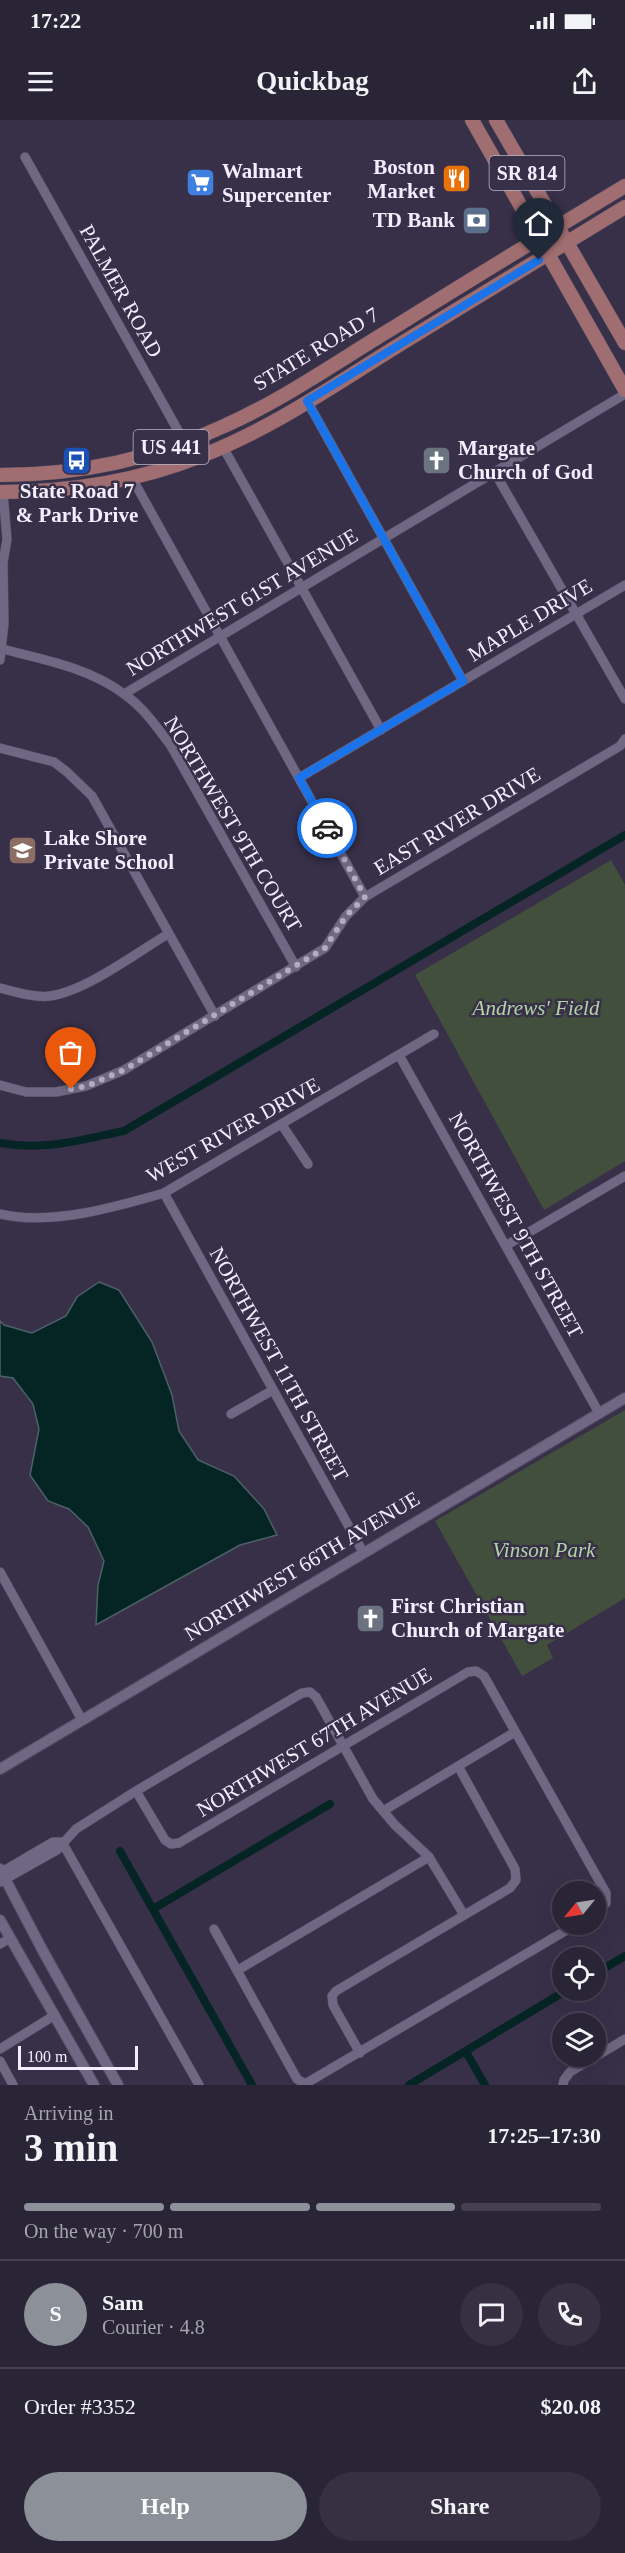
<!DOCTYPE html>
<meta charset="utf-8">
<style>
:root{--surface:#2a2437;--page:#363042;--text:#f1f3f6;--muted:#a5a4ad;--line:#464152;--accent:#8c9099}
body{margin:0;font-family:"Times New Roman",serif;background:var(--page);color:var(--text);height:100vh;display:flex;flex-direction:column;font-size:22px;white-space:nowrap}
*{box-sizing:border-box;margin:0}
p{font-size:20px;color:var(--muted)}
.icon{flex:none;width:33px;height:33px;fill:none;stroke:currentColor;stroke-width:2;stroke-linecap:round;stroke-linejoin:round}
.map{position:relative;height:1965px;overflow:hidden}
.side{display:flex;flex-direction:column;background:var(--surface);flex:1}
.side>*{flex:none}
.needle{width:39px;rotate:240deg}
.fabs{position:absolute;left:552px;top:1761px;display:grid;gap:12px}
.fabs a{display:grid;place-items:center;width:54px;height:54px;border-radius:50%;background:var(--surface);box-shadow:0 6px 24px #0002,0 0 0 2px var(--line);font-size:30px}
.scale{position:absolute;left:18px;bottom:15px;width:120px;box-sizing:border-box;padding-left:6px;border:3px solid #f2eefe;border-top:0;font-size:16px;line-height:21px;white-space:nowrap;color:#f2eefe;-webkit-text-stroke:4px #383049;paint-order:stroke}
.pin{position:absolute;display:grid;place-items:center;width:51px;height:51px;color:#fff;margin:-62px -26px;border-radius:50% 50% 50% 0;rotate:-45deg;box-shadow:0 0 6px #0007}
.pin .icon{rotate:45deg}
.courier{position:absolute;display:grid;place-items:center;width:60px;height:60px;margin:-30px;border:4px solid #1a73e8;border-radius:50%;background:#fff;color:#222;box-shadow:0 2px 8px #0007}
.head em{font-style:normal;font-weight:700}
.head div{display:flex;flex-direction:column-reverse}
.head{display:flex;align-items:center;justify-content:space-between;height:102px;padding:0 24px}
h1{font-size:39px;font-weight:700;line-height:45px}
.bar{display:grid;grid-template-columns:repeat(4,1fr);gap:9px 6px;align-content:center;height:72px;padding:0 24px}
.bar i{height:8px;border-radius:4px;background:var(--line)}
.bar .current{background:var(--accent)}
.bar p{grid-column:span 4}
.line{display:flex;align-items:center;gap:15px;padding:0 24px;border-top:2px solid var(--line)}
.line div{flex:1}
.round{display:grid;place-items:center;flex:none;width:63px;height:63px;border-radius:32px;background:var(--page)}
.action{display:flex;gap:12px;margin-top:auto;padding:12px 24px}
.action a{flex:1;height:69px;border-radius:36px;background:var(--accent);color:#fff;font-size:24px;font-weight:700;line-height:69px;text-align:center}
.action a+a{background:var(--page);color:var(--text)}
.status{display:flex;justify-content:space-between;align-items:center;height:42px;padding:0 30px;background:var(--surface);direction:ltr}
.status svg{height:16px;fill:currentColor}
header{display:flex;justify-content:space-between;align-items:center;height:78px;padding:0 24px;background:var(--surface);font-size:27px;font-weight:700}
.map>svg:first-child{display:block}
</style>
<div class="status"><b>17:22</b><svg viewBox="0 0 49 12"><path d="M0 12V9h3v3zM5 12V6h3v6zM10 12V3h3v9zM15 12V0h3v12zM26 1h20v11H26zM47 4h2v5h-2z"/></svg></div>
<header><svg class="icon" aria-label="menu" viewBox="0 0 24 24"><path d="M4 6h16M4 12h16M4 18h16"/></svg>Quickbag<svg class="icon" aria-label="share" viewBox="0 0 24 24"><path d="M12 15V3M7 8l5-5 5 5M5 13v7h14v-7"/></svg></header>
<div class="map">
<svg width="625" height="1965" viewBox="0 0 625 1965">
<rect width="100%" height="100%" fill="#383049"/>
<g fill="#424f3c">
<polygon points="611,740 625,765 625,1041 544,1090 415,855"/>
<polygon points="625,1290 625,1478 547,1525 553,1538 522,1556 435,1401"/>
</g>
<polygon fill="#052525" stroke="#4c6166" stroke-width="1.5" points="99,1162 119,1170 152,1222 172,1275 179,1311 198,1340 234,1356 264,1389 277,1415 240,1425 96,1505 98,1465 104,1441 88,1407 69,1389 48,1381 30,1355 39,1309 33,1284 13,1258 0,1256 0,1201 4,1205 32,1213 66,1196 77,1177"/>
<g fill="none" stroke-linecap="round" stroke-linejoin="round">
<g stroke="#052525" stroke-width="8">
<path d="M0 1023C46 1031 80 1020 124 1011L625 715"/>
<polyline points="120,1731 252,1965"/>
<polyline points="153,1789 330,1684"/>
<polyline points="596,1853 625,1836"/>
<polyline points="466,1932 485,1965"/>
<polyline points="409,1965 567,1870"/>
</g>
<defs>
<g id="minor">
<polyline points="25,37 185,323"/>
<polyline points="307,281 463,561"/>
<polyline points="223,327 381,610"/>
<polyline points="495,353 625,579"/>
<polyline points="132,358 365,777"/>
<path d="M2 529C42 539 90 548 124 574 143 587 157 607 171 626L296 847"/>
<polyline points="0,540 4,503 3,443 7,419 3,373"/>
<polyline points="124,574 625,274"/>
<polyline points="0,628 54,642 67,652 92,676 215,896"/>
<polyline points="299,658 625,465"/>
<path d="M0 868C16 872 34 878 50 876 86 871 136 833 168 814"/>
<polyline points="399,935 599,1293"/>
<polyline points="0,965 26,972 56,972 86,966 124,950 325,828 346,796 365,777 620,626 625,619"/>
<polyline points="282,1005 308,1044"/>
<polyline points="164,1073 363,1432"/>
<path d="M0 1094C50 1106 116 1087 164 1073L434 914"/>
<polyline points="507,1125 625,1056"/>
<polyline points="231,1294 273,1270"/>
<polyline points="0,1452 82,1600"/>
<polyline points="136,1671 165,1720 171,1724 179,1723 468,1552 476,1551 484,1556 606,1773 606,1783 596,1794"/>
<polyline points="383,1691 515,1612"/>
<polyline points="62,1722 199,1965"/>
<polyline points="0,1753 53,1722 62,1722"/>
<polyline points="0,1762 57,1730 76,1709 136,1671 302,1573 310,1572 316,1577 373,1679 395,1705 429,1737 464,1795"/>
<polyline points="214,1809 297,1959 305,1964 577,1804"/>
<polyline points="0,1824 10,1818"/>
<polyline points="238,1850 429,1737"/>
<polyline points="0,1929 55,1895"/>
<polyline points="360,1933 333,1885 332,1876 336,1871 510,1768 516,1760 515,1749 458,1646"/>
<polyline points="0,1941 13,1965"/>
<polyline points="563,1965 564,1960 570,1952 625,1919"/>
</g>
<g id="tertiary">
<polyline points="0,1649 625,1278"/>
<polyline points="0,1749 44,1833 118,1965"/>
<polyline points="0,1800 94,1965"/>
</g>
<g id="primary">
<polyline points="472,0 625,270"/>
<polyline points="496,0 625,223"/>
<path d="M0 355C78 355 154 339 224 306 283 280 338 241 393 208 470 160 547 113 625 66"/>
<path d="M0 372C69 372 136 362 201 336 274 308 340 261 407 220 479 176 552 132 625 87"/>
</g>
</defs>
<use href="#minor" stroke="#524b60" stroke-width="10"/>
<use href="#tertiary" stroke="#524b60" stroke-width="12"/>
<use href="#primary" stroke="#524b60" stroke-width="15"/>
<use href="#minor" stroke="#6f6783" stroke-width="9"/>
<use href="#tertiary" stroke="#6f6783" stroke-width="10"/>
<use href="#primary" stroke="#a06e70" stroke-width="14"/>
</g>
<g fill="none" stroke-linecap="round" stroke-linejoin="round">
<polyline stroke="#b1acbf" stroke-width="6" stroke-dasharray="0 10.8" points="71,969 87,966 124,950 325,828 346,796 365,777 327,708"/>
<polyline stroke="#1a73e8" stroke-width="8" points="327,708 299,658 463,561 307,281 539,140"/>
</g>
<defs>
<symbol id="restaurant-square" viewBox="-11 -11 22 22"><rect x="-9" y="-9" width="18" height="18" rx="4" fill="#e8710a" stroke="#383049"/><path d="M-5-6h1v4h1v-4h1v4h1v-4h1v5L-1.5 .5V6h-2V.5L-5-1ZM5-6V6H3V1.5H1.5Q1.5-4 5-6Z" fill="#fff"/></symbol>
<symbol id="supermarket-square" viewBox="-11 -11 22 22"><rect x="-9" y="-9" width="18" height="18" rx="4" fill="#3f7fe0" stroke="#383049"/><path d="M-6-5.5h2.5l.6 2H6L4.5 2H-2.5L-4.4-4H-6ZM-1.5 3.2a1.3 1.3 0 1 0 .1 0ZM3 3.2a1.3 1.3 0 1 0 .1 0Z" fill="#fff"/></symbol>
<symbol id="bank-square" viewBox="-11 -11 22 22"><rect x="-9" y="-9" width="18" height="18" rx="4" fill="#5c6f8a" stroke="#383049"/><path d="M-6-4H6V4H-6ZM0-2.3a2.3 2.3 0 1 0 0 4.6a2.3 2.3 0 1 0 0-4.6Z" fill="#fff"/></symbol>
<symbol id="bus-square" viewBox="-11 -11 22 22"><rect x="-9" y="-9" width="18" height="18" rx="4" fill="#1a4fb4" stroke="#383049"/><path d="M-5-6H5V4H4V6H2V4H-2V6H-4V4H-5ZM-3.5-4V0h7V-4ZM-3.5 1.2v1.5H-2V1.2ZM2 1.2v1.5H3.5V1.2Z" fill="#fff"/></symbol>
<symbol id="church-square" viewBox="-11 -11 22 22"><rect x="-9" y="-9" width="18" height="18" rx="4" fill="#6b7280" stroke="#383049"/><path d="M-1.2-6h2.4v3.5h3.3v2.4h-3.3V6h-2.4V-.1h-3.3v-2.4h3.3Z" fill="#fff"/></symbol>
<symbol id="school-square" viewBox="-11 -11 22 22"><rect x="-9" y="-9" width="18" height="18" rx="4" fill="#8d6e63" stroke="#383049"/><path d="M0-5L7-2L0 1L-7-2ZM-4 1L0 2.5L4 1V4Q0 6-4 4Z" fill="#fff"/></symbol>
</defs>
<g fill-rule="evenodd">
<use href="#restaurant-square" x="440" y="42" width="33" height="33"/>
<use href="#supermarket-square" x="184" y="46" width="33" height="33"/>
<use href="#bank-square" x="460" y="84" width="33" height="33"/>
<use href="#bus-square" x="60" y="324" width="33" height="33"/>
<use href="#church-square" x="420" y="324" width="33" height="33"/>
<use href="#school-square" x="6" y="714" width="33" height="33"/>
<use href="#church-square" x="354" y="1482" width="33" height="33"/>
</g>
<g text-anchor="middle" stroke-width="5" stroke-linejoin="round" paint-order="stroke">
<g fill="#383049" stroke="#bab5c8" stroke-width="1.5">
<rect x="489.5" y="36" width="75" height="34" rx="4.5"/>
<rect x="133.5" y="310" width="75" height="34" rx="4.5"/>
</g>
<g font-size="20" font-weight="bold" fill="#f2eefe">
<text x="527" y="60">SR 814</text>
<text x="171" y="334">US 441</text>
</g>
<g font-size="21" font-weight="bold" fill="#f2eefe" stroke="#383049" text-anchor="start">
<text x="435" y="54" text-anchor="end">Boston<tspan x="435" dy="24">Market</tspan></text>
<text x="222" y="58">Walmart<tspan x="222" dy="24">Supercenter</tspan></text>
<text x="455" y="107" text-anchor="end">TD Bank</text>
<text x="458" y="335">Margate<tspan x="458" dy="24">Church of God</tspan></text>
<text x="77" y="378" text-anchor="middle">State Road 7<tspan x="77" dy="24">&amp; Park Drive</tspan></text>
<text x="44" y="725">Lake Shore<tspan x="44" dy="24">Private School</tspan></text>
<text x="391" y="1493">First Christian<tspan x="391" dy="24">Church of Margate</tspan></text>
</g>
<g font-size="21" fill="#f2eefe" stroke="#383049">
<text transform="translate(121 171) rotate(61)" y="7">PALMER ROAD</text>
<text transform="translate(316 229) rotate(-31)" y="7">STATE ROAD 7</text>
<text transform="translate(242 482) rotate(-31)" y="7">NORTHWEST 61ST AVENUE</text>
<text transform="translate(530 500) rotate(-31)" y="7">MAPLE DRIVE</text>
<text transform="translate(457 701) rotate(-31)" y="7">EAST RIVER DRIVE</text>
<text transform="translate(233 704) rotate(59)" y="7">NORTHWEST 9TH COURT</text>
<text transform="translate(233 1010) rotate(-29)" y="7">WEST RIVER DRIVE</text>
<text transform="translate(516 1105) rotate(61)" y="7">NORTHWEST 9TH STREET</text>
<text transform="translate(279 1244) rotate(61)" y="7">NORTHWEST 11TH STREET</text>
<text transform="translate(302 1446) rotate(-31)" y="7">NORTHWEST 66TH AVENUE</text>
<text transform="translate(314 1622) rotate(-31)" y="7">NORTHWEST 67TH AVENUE</text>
</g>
<g font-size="21" font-style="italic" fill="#b2d4a4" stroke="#383049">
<text x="536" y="895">Andrews' Field</text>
<text x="544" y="1437">Vinson Park</text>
</g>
</g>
</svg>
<div class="fabs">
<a><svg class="needle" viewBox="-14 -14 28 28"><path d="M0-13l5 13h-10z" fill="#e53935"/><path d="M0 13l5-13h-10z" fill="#a5a4ad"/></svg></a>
<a><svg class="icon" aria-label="locate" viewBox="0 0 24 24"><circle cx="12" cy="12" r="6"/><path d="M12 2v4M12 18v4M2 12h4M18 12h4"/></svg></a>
<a><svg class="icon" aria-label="layers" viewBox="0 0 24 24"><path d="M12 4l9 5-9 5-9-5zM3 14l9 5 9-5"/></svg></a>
</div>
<div class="scale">100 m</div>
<div class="pin" style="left:71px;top:969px;background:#ea580c"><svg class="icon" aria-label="bag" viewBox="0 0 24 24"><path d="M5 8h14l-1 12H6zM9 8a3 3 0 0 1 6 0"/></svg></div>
<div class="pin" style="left:539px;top:140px;background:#1f2937"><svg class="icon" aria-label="home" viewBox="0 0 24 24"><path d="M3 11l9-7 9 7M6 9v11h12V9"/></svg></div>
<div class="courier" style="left:327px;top:708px"><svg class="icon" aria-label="car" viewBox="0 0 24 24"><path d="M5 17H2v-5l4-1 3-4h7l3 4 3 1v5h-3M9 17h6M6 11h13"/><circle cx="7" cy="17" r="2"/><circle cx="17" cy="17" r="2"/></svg></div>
</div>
<section class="side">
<div class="head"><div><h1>3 min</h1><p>Arriving in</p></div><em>17:25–17:30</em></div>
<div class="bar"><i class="current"></i><i class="current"></i><i class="current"></i><i></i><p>On the way · 700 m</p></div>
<div class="line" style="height:108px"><b class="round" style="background:var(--accent);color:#fff">S</b><div><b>Sam</b><p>Courier · 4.8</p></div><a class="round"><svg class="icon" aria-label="chat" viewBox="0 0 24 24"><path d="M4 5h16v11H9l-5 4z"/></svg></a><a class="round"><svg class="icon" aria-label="phone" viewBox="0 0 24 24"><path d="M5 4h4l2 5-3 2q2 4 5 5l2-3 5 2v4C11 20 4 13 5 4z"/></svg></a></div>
<div class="line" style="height:78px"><div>Order #3352</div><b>$20.08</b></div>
<div class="action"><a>Help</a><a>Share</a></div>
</section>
